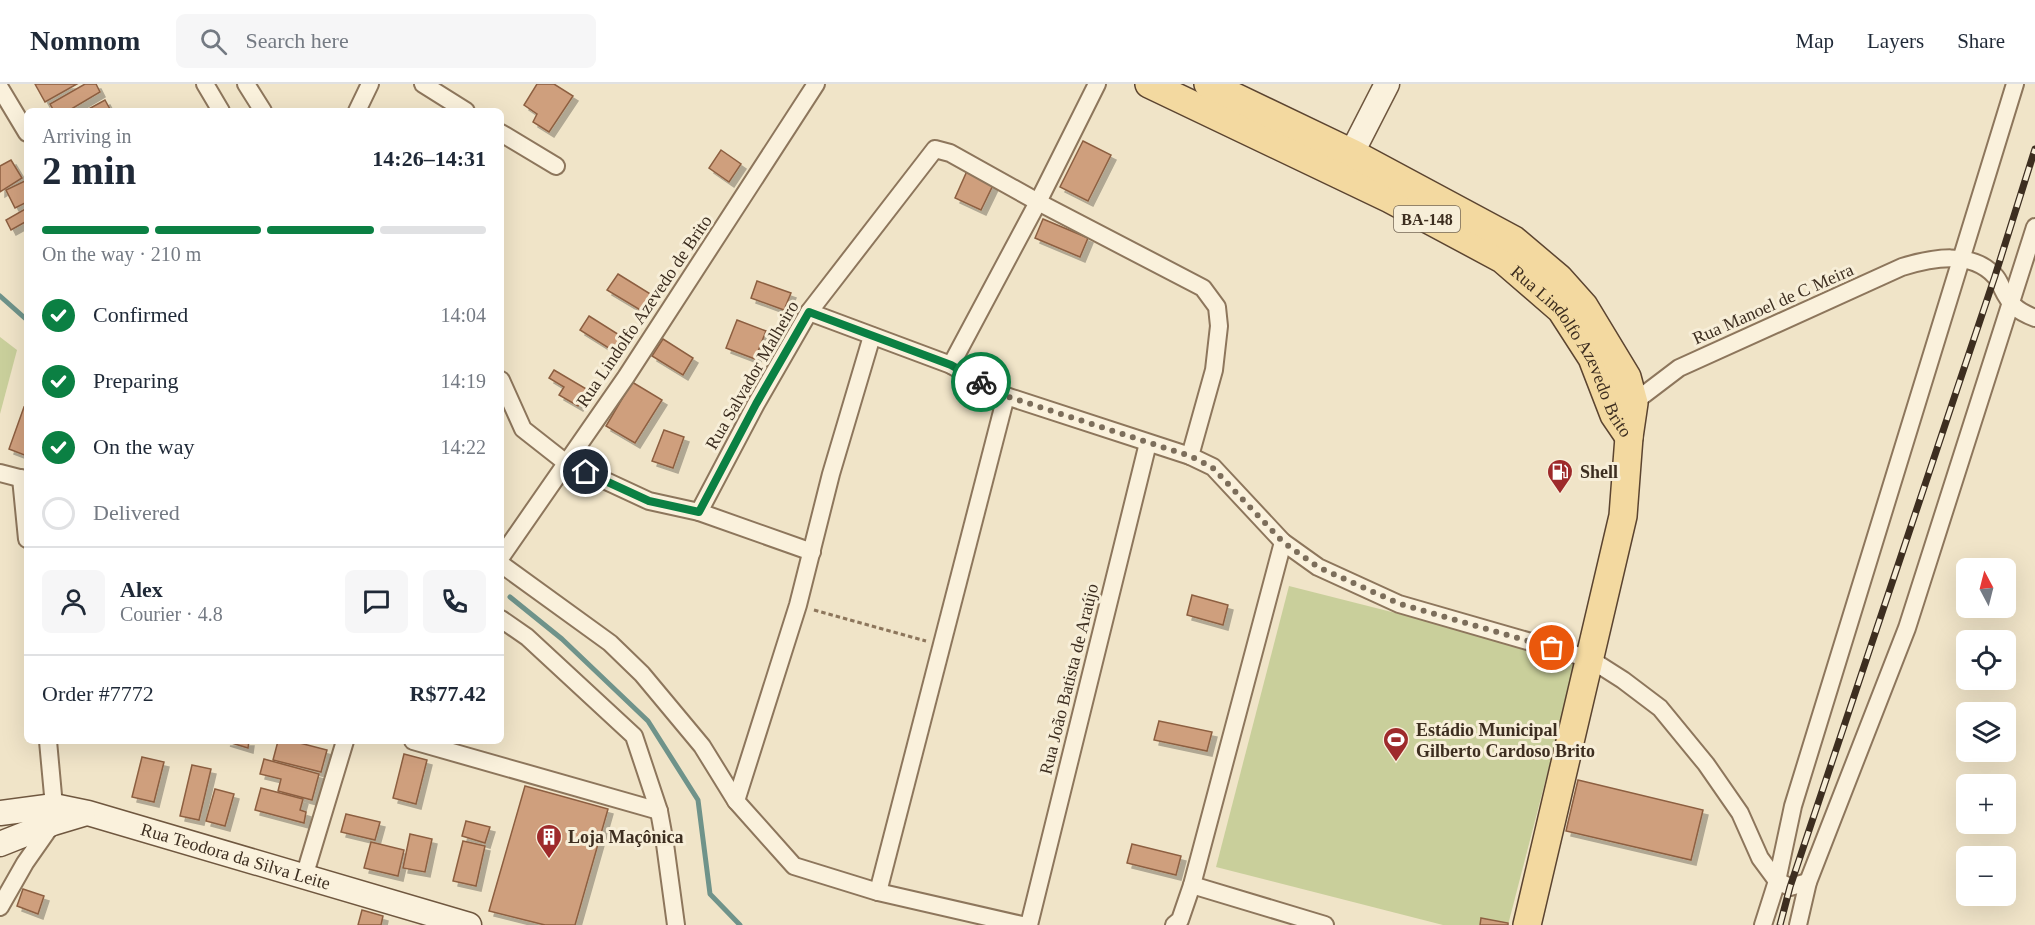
<!DOCTYPE html>
<meta charset="utf-8">
<style>
:root{--surface:#fff;--page:#f6f6f7;--text:#1f2937;--muted:#747a83;--line:#e0e1e3;--accent:#0b8043}
body{margin:0;font-family:"Times New Roman",serif;background:var(--page);color:var(--text);height:100vh;display:flex;flex-direction:column;font-size:22px;white-space:nowrap}
*{box-sizing:border-box;margin:0}
p{font-size:20px;color:var(--muted)}
.icon{flex:none;width:33px;height:33px;fill:none;stroke:currentColor;stroke-width:2;stroke-linecap:round;stroke-linejoin:round}
.map{position:relative;flex:1;overflow:hidden}
.side{position:absolute;left:24px;top:24px;width:480px;height:636px;display:flex;flex-direction:column;background:var(--surface);border-radius:9px;box-shadow:0 6px 24px #0002}
.side>*{flex:none}
.needle{width:39px;rotate:353deg}
.controls{position:absolute;left:1956px;top:474px;display:grid;gap:12px}
.controls a{display:grid;place-items:center;width:60px;height:60px;border-radius:9px;background:var(--surface);box-shadow:0 6px 24px #0002;font-size:30px}
.pin{position:absolute;display:grid;place-items:center;width:51px;height:51px;color:#fff;margin:-26px;border:3px solid #fff;border-radius:50%;box-shadow:0 2px 6px #0007}
.courier{position:absolute;display:grid;place-items:center;width:60px;height:60px;margin:-30px;border:4px solid #0b8043;border-radius:50%;background:#fff;color:#222;box-shadow:0 2px 8px #0007}
.summary em{font-style:normal;font-weight:800}
.summary div{display:flex;flex-direction:column-reverse}
.summary{display:flex;align-items:center;justify-content:space-between;height:102px;padding:0 18px}
h1{font-size:39px;font-weight:800;line-height:45px}
.bar{display:grid;grid-template-columns:repeat(4,1fr);gap:9px 6px;align-content:center;height:72px;padding:0 18px}
.bar i{height:8px;border-radius:4px;background:var(--line)}
.bar .on{background:var(--accent)}
.bar p{grid-column:span 4}
.line{display:flex;align-items:center;gap:15px;padding:0 18px;border-top:2px solid var(--line)}
.line div{flex:1}
.round{display:grid;place-items:center;flex:none;width:63px;height:63px;border-radius:9px;background:var(--page)}
ol{padding:0 18px;list-style:none}
li{display:flex;align-items:center;gap:18px;height:66px}
li p{margin-inline-start:auto}
li .icon{padding:6px;border-radius:50%;background:var(--accent);color:#fff;stroke-width:4}
li:last-child{color:var(--muted)}
li i{width:33px;height:33px;border:3px solid var(--line);border-radius:50%}
header{display:flex;align-items:center;gap:36px;box-sizing:border-box;height:84px;padding:0 30px;background:var(--surface);border-bottom:2px solid var(--line)}
header strong{font-size:28px}
nav{display:flex;gap:33px;margin-inline-start:auto;font-size:21px}
.search{width:420px;height:54px;background:var(--page);display:flex;align-items:center;gap:15px;box-sizing:border-box;padding:0 21px;border-radius:9px;color:var(--muted);font-size:22px}
.map>svg:first-child{display:block}
</style>
<header>
<strong>Nomnom</strong>
<div class="search"><svg class="icon" aria-label="search" viewBox="0 0 24 24"><circle cx="10" cy="10" r="6"/><path d="M15 15l6 6"/></svg>Search here</div>
<nav><a>Map</a><a>Layers</a><a>Share</a></nav>
</header>
<div class="map">
<svg width="2035" height="841" viewBox="0 0 2035 841">
<defs>
<filter id="shadow"><feDropShadow dx="5" dy="5" stdDeviation="0" flood-color="#0004"/></filter>
</defs>
<rect width="100%" height="100%" fill="#f0e4c8"/>
<g fill="#c9cf9b">
<polygon points="0,253 17,266 0,330"/>
<polygon points="1289,502 1577,575 1508,841 1443,841 1216,783"/>
</g>
<g fill="none" stroke-linecap="round" stroke-linejoin="round">
<g stroke="#6f938a" stroke-width="5">
<polyline points="0,212 27,236"/>
<polyline points="510,513 562,555 648,637 698,716 710,810 740,841"/>
</g>
</g>
<g fill="#cf9f7d" stroke="#8d5f41" stroke-width="1.5" filter="url(#shadow)">
<polygon points="35,0 77,0 45,18"/>
<polygon points="85,0 96,0 100,8 68,27 54,27 50,20"/>
<polygon points="537,0 554,0 573,12 549,48 533,38 537,30 524,21"/>
<polygon points="105,16 111,27 85,27"/>
<polygon points="1083,57 1111,71 1088,117 1060,103"/>
<polygon points="721,66 741,80 729,98 709,84"/>
<polygon points="11,76 22,94 0,108 0,82"/>
<polygon points="967,87 994,99 981,126 955,114"/>
<polygon points="27,96 27,118 15,124 6,106"/>
<polygon points="27,124 27,137 11,146 6,136"/>
<polygon points="1043,135 1088,154 1080,173 1035,154"/>
<polygon points="618,190 652,211 642,227 607,206"/>
<polygon points="757,197 791,209 784,226 751,214"/>
<polygon points="589,232 624,254 615,268 580,246"/>
<polygon points="737,236 766,247 755,275 726,264"/>
<polygon points="663,255 693,274 683,291 652,272"/>
<polygon points="554,286 588,306 578,322 559,311 564,303 549,294"/>
<polygon points="632,298 662,316 635,359 606,342"/>
<polygon points="24,323 27,324 27,372 9,365"/>
<polygon points="664,346 684,353 673,384 652,377"/>
<polygon points="1192,511 1228,521 1223,541 1187,531"/>
<polygon points="1159,637 1212,648 1207,667 1154,656"/>
<polygon points="225,657 249,657 248,664"/>
<polygon points="278,657 292,657 327,666 321,688 273,676"/>
<polygon points="404,670 427,676 416,720 393,714"/>
<polygon points="142,673 164,678 154,718 132,713"/>
<polygon points="264,675 319,690 312,716 278,707 281,695 260,690"/>
<polygon points="192,681 211,685 199,736 180,732"/>
<polygon points="1578,696 1703,726 1691,776 1566,747"/>
<polygon points="525,702 608,725 575,841 545,841 489,827"/>
<polygon points="261,704 303,715 300,726 306,728 304,739 255,726"/>
<polygon points="215,705 234,710 225,742 206,737"/>
<polygon points="346,730 380,738 375,756 341,748"/>
<polygon points="466,737 490,743 485,759 462,752"/>
<polygon points="410,750 432,755 425,788 403,784"/>
<polygon points="463,757 485,762 476,802 453,797"/>
<polygon points="371,758 404,766 398,792 364,784"/>
<polygon points="1132,760 1181,772 1176,791 1127,779"/>
<polygon points="23,805 44,812 38,830 17,822"/>
<polygon points="362,826 383,832 381,841 358,841"/>
<polygon points="1481,834 1508,839 1508,841 1480,841"/>
</g>
<g fill="none" stroke-linecap="round" stroke-linejoin="round">
<defs>
<g id="street">
<polyline points="205,0 221,27"/>
<polyline points="246,0 263,27"/>
<polyline points="423,0 466,27"/>
<polyline points="0,4 27,49"/>
<polyline points="357,27 370,0"/>
<polyline points="501,49 556,82"/>
<polyline points="809,228 951,281 1006,312 1190,372 1213,383 1283,458 1318,483 1399,520 1590,575 1623,596 1660,624 1706,680 1740,729 1760,774 1777,797 1790,803 1808,798"/>
<polyline points="951,281 1038,118 1097,0"/>
<polyline points="501,296 523,345 565,378 649,417 699,428 812,468"/>
<path d="M1629 322 1679 284 1902 183C1932 174 1971 166 1995 192 1998 195 2000 200 2002 204 2010 221 2017 227 2035 234"/>
<polyline points="0,389 27,396"/>
<polyline points="21,394 27,455"/>
<polyline points="699,428 756,320 809,228 935,65 950,69 1038,118 1203,204 1217,223 1219,242 1214,286 1190,372"/>
<polyline points="501,473 626,293 816,0"/>
<polyline points="501,480 610,559 642,590 702,662 736,717 794,782 878,808 1022,841"/>
<polyline points="501,535 527,553 634,652 659,727 665,760 676,841"/>
<polyline points="413,657 659,727"/>
<polyline points="736,717 798,521 831,390 872,252"/>
<polyline points="304,793 345,657"/>
<polyline points="1192,801 1325,841"/>
<polyline points="878,808 1006,312"/>
<polyline points="0,823 25,779 53,739 54,722 48,657"/>
<polyline points="1029,841 1148,359"/>
<polyline points="1174,841 1180,836 1192,801 1283,458"/>
<polyline points="1763,841 1777,797 1793,722 2015,0"/>
<polyline points="1798,841 1808,798 1907,544 2035,143"/>
</g>
<g id="secondary">
<polyline points="1343,86 1387,0"/>
<path id="s1" d="M0 729 54 722 88 729 469 841"/>
<polyline points="0,760 53,739 83,730"/>
</g>
<g id="primary">
<path id="s2" d="M1149 0 1390 115 1502 175 1561 226 1592 274 1614 331 1629 353"/>
<polyline points="1208,0 1352,69 1514,156 1559,194 1584,222 1627,293 1634,319 1629,353 1623,432 1527,841"/>
</g>
</defs>
<use href="#street" stroke="#8d765c" stroke-width="20"/>
<use href="#secondary" stroke="#6f573f" stroke-width="27"/>
<use href="#primary" stroke="#5b4430" stroke-width="30"/>
<polyline stroke="#8d765c" stroke-width="3" stroke-dasharray="4.5 3" stroke-linecap="butt" points="814,526 926,557"/>
<use href="#street" stroke="#faf1dc" stroke-width="16"/>
<use href="#secondary" stroke="#faf1dc" stroke-width="24"/>
<use href="#primary" stroke="#f3d9a0" stroke-width="27"/>
<defs>
<polyline id="rail" points="1780,841 1790,803 1995,192 2035,65"/>
</defs>
<use href="#rail" stroke="#3d2e20" stroke-width="7"/>
<use href="#rail" stroke="#f7eed8" stroke-width="4.5" stroke-dasharray="14" stroke-linecap="butt"/>
</g>
<g fill="none" stroke-linecap="round" stroke-linejoin="round">
<polyline stroke="#7c6e5b" stroke-width="6" stroke-dasharray="0 10.8" points="981,298 1006,312 1190,372 1212,383 1283,458 1318,483 1400,520 1552,564"/>
<polyline stroke="#0b8043" stroke-width="8" points="586,388 649,417 699,428 756,320 809,228 951,281 981,298"/>
</g>
<defs>
<symbol id="fuel-pin" viewBox="-11 -11 22 30"><path d="M0 17L-7.5 6A9.5 9.5 0 1 1 7.5 6Z" fill="#9e2a2b" stroke="#f7eed8"/><path d="M-5.5-6h7V0h2V4h1.3V-2.5L3-4.5l.8-.8L6-3V5H2.5V1h-1V6h-7ZM-4.2-4.7v3.2H.2V-4.7Z" fill="#fff"/></symbol>
<symbol id="stadium-pin" viewBox="-11 -11 22 30"><path d="M0 17L-7.5 6A9.5 9.5 0 1 1 7.5 6Z" fill="#9e2a2b" stroke="#f7eed8"/><path d="M0-5a6.5 5 0 1 0 0 10a6.5 5 0 1 0 0-10ZM-3.5-1.8h7v3.6h-7Z" fill="#fff"/></symbol>
<symbol id="building-pin" viewBox="-11 -11 22 30"><path d="M0 17L-7.5 6A9.5 9.5 0 1 1 7.5 6Z" fill="#9e2a2b" stroke="#f7eed8"/><path d="M-4-6H4V6H1V3H-1V6H-4ZM-2.5-4.3h1.7v1.8h-1.7ZM.8-4.3h1.7v1.8H.8ZM-2.5-1h1.7V.8h-1.7ZM.8-1h1.7V.8H.8Z" fill="#fff"/></symbol>
</defs>
<g fill-rule="evenodd">
<use href="#fuel-pin" x="1545" y="373" width="30" height="40"/>
<use href="#stadium-pin" x="1381" y="641" width="30" height="40"/>
<use href="#building-pin" x="534" y="738" width="30" height="40"/>
</g>
<g text-anchor="middle" stroke-width="6" stroke-linejoin="round" paint-order="stroke">
<rect fill="#f7eed8" stroke="#756857" stroke-width="1.5" x="1394" y="122" width="66" height="26" rx="4.5"/>
<g font-size="16" font-weight="bold" fill="#3d2e20">
<text x="1427" y="141">BA-148</text>
</g>
<g font-size="18" fill="#3d2e20" stroke="#f7eed8">
<text transform="translate(1773 220) rotate(-24)" y="6">Rua Manoel de C Meira</text>
<text transform="translate(644 227) rotate(-56)" y="6">Rua Lindolfo Azevedo de Brito</text>
<text dy="6" stroke="none"><textPath href="#s2" startOffset="512">Rua Lindolfo Azevedo Brito</textPath></text>
<text transform="translate(752 291) rotate(-60)" y="6">Rua Salvador Malheiro</text>
<text transform="translate(1069 595) rotate(-76)" y="6">Rua João Batista de Araújo</text>
<text dy="6" stroke="none"><textPath href="#s1" startOffset="243">Rua Teodora da Silva Leite</textPath></text>
</g>
<g font-size="18" font-weight="bold" fill="#3d2e20" stroke="#f7eed8" text-anchor="start">
<text x="1580" y="394">Shell</text>
<text x="1416" y="652">Estádio Municipal<tspan x="1416" dy="21">Gilberto Cardoso Brito</tspan></text>
<text x="568" y="759">Loja Maçônica</text>
</g>
</g>
</svg>
<div class="controls">
<a><svg class="needle" viewBox="-14 -14 28 28"><path d="M0-13l5 13h-10z" fill="#e53935"/><path d="M0 13l5-13h-10z" fill="#747a83"/></svg></a>
<a><svg class="icon" aria-label="locate" viewBox="0 0 24 24"><circle cx="12" cy="12" r="6"/><path d="M12 2v4M12 18v4M2 12h4M18 12h4"/></svg></a>
<a><svg class="icon" aria-label="layers" viewBox="0 0 24 24"><path d="M12 4l9 5-9 5-9-5zM3 14l9 5 9-5"/></svg></a>
<a>+</a>
<a>−</a>
</div>
<div class="pin" style="left:1552px;top:564px;background:#ea580c"><svg class="icon" aria-label="bag" viewBox="0 0 24 24"><path d="M5 8h14l-1 12H6zM9 8a3 3 0 0 1 6 0"/></svg></div>
<div class="pin" style="left:586px;top:388px;background:#1f2937"><svg class="icon" aria-label="home" viewBox="0 0 24 24"><path d="M3 11l9-7 9 7M6 9v11h12V9"/></svg></div>
<div class="courier" style="left:981px;top:298px"><svg class="icon" aria-label="bike" viewBox="0 0 24 24"><circle cx="6" cy="16" r="4"/><circle cx="18" cy="16" r="4"/><path d="M6 16l4-8h5l3 8M10 8l3 8H6M13 5h3"/></svg></div>
<section class="side">
<div class="summary"><div><h1>2 min</h1><p>Arriving in</p></div><em>14:26–14:31</em></div>
<div class="bar"><i class="on"></i><i class="on"></i><i class="on"></i><i></i><p>On the way · 210 m</p></div>
<ol>
<li><svg class="icon" aria-label="check" viewBox="0 0 24 24"><path d="M5 12l5 5 9-10"/></svg>Confirmed<p>14:04</p></li>
<li><svg class="icon" aria-label="check" viewBox="0 0 24 24"><path d="M5 12l5 5 9-10"/></svg>Preparing<p>14:19</p></li>
<li><svg class="icon" aria-label="check" viewBox="0 0 24 24"><path d="M5 12l5 5 9-10"/></svg>On the way<p>14:22</p></li>
<li><i></i>Delivered</li>
</ol>
<div class="line" style="height:108px"><a class="round"><svg class="icon" aria-label="person" viewBox="0 0 24 24"><circle cx="12" cy="8" r="4"/><path d="M4 21q1-7 8-7t8 7"/></svg></a><div><b>Alex</b><p>Courier · 4.8</p></div><a class="round"><svg class="icon" aria-label="chat" viewBox="0 0 24 24"><path d="M4 5h16v11H9l-5 4z"/></svg></a><a class="round"><svg class="icon" aria-label="phone" viewBox="0 0 24 24"><path d="M5 4h4l2 5-3 2q2 4 5 5l2-3 5 2v4C11 20 4 13 5 4z"/></svg></a></div>
<div class="line" style="height:78px"><div>Order #7772</div><b>R$77.42</b></div>
</section>
</div>
